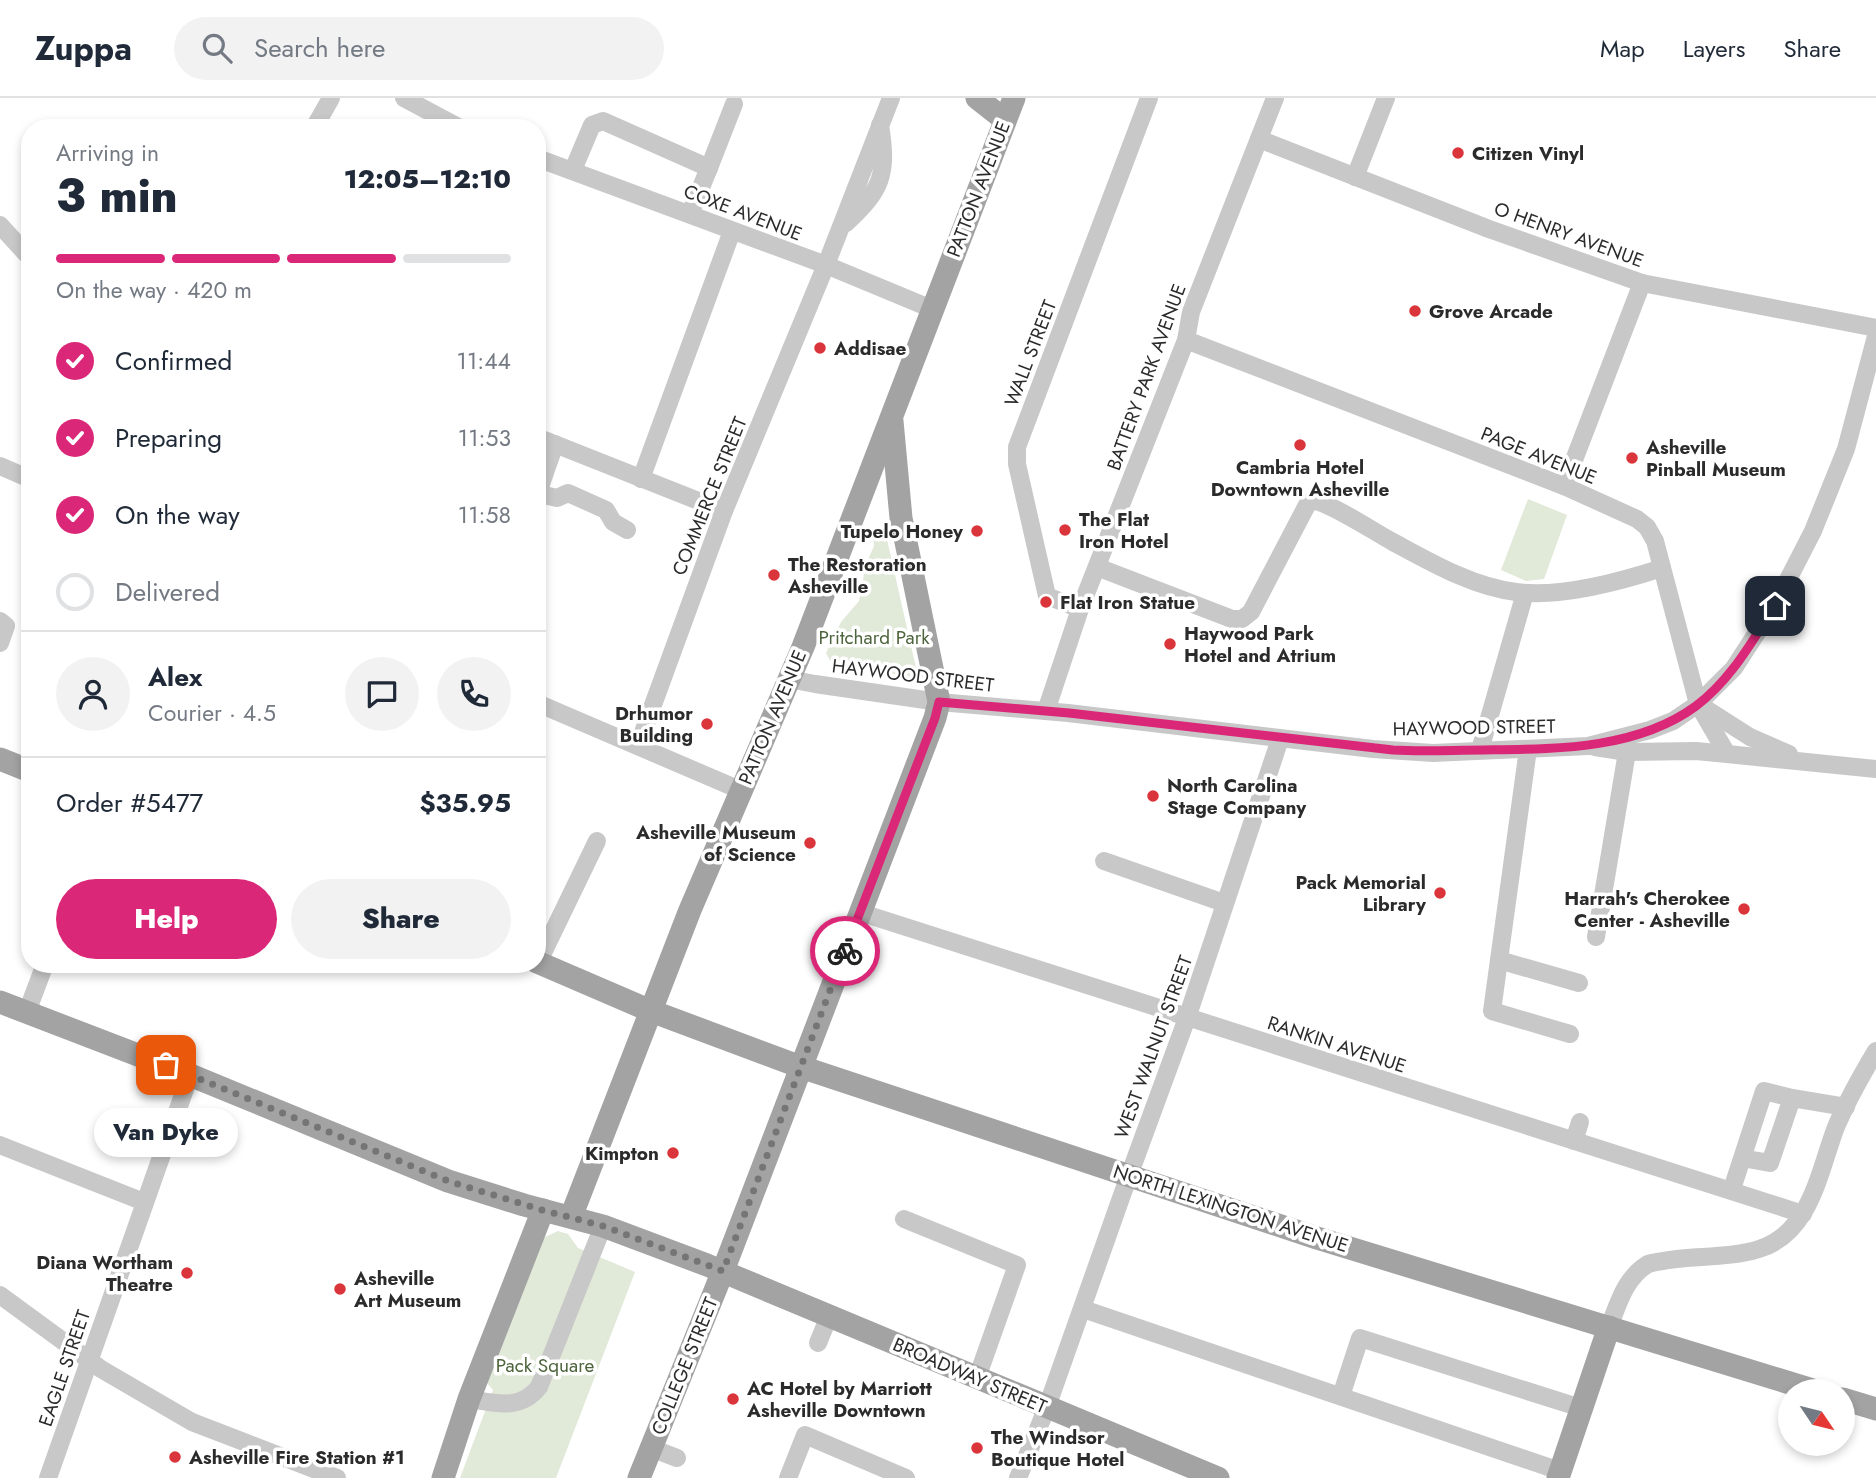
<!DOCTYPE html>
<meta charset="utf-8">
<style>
:root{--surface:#fff;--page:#f2f2f3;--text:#1f2937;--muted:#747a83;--line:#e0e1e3;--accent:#db2777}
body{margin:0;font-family:Jost,sans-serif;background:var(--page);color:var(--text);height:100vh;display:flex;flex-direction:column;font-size:26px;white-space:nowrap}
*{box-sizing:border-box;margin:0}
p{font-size:23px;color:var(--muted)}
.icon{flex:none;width:38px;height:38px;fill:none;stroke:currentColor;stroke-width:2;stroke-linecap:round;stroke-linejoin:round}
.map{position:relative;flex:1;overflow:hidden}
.sheet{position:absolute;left:21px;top:21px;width:525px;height:854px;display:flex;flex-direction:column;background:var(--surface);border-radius:28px;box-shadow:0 4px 10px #0003}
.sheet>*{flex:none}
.needle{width:46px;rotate:125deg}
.buttons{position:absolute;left:1778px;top:1281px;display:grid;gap:14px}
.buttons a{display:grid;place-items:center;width:77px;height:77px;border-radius:50%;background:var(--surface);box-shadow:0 4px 10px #0003;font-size:35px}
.pin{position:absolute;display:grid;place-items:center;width:60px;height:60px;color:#fff;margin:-30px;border-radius:14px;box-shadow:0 4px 10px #0006}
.courier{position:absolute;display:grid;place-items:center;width:70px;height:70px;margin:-35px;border:5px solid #db2777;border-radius:50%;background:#fff;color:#222;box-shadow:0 2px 9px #0007}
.bubble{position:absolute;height:49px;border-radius:24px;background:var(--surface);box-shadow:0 4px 10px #0003;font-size:23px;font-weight:800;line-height:49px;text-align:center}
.overview em{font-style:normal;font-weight:800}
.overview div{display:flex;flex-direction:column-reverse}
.overview{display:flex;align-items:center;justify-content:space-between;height:119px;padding:0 35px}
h1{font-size:46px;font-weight:800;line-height:52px}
.bar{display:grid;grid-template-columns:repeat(4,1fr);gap:10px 7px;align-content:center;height:84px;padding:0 35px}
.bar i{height:9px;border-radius:5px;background:var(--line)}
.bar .active{background:var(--accent)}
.bar p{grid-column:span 4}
.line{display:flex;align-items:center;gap:18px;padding:0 35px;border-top:2px solid var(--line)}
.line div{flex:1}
.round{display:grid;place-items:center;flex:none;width:74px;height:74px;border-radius:37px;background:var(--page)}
ol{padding:0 35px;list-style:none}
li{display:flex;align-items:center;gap:21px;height:77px}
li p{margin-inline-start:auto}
li .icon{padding:7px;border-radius:50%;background:var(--accent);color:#fff;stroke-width:4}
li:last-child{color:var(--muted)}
li i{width:38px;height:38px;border:4px solid var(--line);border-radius:50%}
.button{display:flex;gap:14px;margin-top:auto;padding:14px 35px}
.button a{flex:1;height:80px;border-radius:42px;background:var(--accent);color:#fff;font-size:28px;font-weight:800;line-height:80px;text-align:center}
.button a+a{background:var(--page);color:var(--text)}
header{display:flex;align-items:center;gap:42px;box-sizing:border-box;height:98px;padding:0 35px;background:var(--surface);border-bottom:2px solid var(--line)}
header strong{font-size:33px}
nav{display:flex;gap:38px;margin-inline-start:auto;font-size:24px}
.search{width:490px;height:63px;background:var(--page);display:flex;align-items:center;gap:18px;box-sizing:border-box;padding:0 24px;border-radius:38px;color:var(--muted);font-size:26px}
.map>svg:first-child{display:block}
</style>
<header>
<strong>Zuppa</strong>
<div class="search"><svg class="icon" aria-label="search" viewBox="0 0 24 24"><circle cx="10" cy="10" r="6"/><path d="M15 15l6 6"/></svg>Search here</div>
<nav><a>Map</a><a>Layers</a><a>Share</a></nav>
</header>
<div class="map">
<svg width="1876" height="1380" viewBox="0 0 1876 1380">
<rect width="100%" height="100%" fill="#fff"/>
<g fill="#e1e9d9">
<polygon points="1528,401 1567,417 1544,481 1526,483 1501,472"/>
<polygon points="886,437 916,570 910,578 833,568 826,555 841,524 859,503 866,466 874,448 873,439"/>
<polygon points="558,1133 568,1136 578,1150 635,1174 556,1380 460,1380 493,1292 487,1285 488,1273 543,1140"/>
</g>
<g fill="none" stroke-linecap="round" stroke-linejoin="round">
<g stroke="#c8c8c8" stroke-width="18">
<polyline points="404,0 460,30"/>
<polyline points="314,30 331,0"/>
<polyline points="1259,41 1489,131 1642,185 1876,230"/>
<polyline points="537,60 826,167 932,211"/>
<polyline points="573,72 592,27 603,23 709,70 734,6"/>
<polyline points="1355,79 1386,0"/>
<polyline points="690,116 709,70"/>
<path d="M846 125C882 92 888 76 880 27"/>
<polyline points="0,127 30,160"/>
<polyline points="1186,242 1564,388 1637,421 1647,429 1655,443 1698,606 1727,656"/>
<polyline points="537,339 724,413"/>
<polyline points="555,346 540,389 544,397 557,400 568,395 606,412 613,424 627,432"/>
<polyline points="0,368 30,381"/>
<polyline points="641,381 732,133"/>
<polyline points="1564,388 1642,185"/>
<path d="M1097 469 1232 521H1242L1251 514 1307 407 1313 402C1334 407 1371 432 1393 444 1430 464 1473 489 1516 494 1561 500 1619 484 1662 470"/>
<polyline points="1080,511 1047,498 1017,366 1017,349 1149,0"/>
<polyline points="0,523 6,528 0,545"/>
<polyline points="789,581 815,586 939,604 1068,615 1373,651 1433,655 1588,648 1650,632 1673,623 1698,606 1734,570 1775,507 1813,433 1846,351 1876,238"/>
<polyline points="537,605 740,692"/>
<polyline points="1703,609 1750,639 1789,656"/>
<polyline points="1046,613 1080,511 1186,242 1191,214 1275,0"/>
<polyline points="638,648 724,413 826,167 891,0"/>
<polyline points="1595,649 1627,654 1696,653 1727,656 1876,671"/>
<polyline points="1528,651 1492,913 1570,936"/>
<polyline points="1480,652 1525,495"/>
<polyline points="1104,763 1224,805"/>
<polyline points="859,814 1803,1116"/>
<polyline points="1596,839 1627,654"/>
<polyline points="1499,862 1579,885"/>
<polyline points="538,865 597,743"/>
<polyline points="27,914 45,866"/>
<polyline points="1792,1000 1846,1009"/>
<polyline points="1574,1043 1580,1024"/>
<polyline points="0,1047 144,1104"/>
<polyline points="1732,1091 1764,993 1792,1000 1770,1065 1742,1060"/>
<polyline points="904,1121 1017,1167 977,1280"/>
<polyline points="0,1197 101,1271 192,1324 337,1380"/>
<polyline points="1083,1211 1560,1373"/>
<path d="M1609 1229C1619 1204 1625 1180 1648 1166 1684 1156 1724 1162 1759 1151 1811 1135 1819 1073 1836 1029 1847 1003 1861 978 1876 953"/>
<polyline points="818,1245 829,1218"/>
<polyline points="1341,1298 1360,1240 1581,1310"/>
<path d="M469 1301C496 1305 520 1313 539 1289L603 1128"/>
<polyline points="651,1350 677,1360"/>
<polyline points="48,1380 190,977"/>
<polyline points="788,1380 805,1337 906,1380"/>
<polyline points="1018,1380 1047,1309 1122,1097 1187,920 1280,641"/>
</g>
<g stroke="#a3a3a3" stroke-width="23">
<polyline points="977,0 1005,22"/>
<polyline points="0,661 30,673"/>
<polyline points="537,864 651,913 801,969 1317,1140 1816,1293"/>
<polyline points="0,904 190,977 448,1083 524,1107 603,1128 707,1167 1218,1380"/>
<polyline points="571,1119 690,812 803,549 1014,0"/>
<polyline points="1843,1301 1876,1311"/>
<polyline points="443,1380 469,1301 543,1112"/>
<polyline points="639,1380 723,1173 935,620 939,604 901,420 892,323"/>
<polyline points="1558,1380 1609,1229"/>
</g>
</g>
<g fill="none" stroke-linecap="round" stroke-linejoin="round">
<polyline stroke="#757575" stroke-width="7" stroke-dasharray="0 12.6" points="166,967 448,1083 542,1112 603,1128 723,1173 845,853"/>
<path stroke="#db2777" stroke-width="9" d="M845 853 935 620 939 604 1069 615 1393 652C1424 654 1453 652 1484 652 1555 651 1636 652 1696 608 1731 582 1752 543 1775 508"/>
</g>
<g fill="#db353c" stroke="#fff" stroke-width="2.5">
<circle cx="1458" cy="55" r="7"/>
<circle cx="1415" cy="213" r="7"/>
<circle cx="820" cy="250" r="7"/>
<circle cx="1300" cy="347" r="7"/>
<circle cx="1632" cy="360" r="7"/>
<circle cx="1065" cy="432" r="7"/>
<circle cx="977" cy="433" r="7"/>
<circle cx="774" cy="477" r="7"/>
<circle cx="1046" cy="504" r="7"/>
<circle cx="1170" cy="546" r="7"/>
<circle cx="707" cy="626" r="7"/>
<circle cx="1153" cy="698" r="7"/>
<circle cx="810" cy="745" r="7"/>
<circle cx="1440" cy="795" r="7"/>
<circle cx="1744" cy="811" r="7"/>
<circle cx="673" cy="1055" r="7"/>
<circle cx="187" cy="1175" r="7"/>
<circle cx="340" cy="1191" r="7"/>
<circle cx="733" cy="1301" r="7"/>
<circle cx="977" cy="1350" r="7"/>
<circle cx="175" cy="1359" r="7"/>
</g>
<g text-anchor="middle" stroke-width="7" stroke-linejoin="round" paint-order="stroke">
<g font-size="19" font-weight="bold" fill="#2b2b2b" stroke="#fff" text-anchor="start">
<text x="1472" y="62">Citizen Vinyl</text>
<text x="1429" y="220">Grove Arcade</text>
<text x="834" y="257">Addisae</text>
<text x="1646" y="356">Asheville<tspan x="1646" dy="22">Pinball Museum</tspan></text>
<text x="1300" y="376" text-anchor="middle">Cambria Hotel<tspan x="1300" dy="22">Downtown Asheville</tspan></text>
<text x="1079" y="428">The Flat<tspan x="1079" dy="22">Iron Hotel</tspan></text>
<text x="963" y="440" text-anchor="end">Tupelo Honey</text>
<text x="788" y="473">The Restoration<tspan x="788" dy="22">Asheville</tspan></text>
<text x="1060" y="511">Flat Iron Statue</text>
<text x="1184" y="542">Haywood Park<tspan x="1184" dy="22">Hotel and Atrium</tspan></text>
<text x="693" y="622" text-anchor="end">Drhumor<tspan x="693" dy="22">Building</tspan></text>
<text x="1167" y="694">North Carolina<tspan x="1167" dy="22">Stage Company</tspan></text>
<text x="796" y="741" text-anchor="end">Asheville Museum<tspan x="796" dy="22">of Science</tspan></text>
<text x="1426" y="791" text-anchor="end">Pack Memorial<tspan x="1426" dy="22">Library</tspan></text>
<text x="1730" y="807" text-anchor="end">Harrah's Cherokee<tspan x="1730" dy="22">Center - Asheville</tspan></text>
<text x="659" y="1062" text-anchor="end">Kimpton</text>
<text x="173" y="1171" text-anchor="end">Diana Wortham<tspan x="173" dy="22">Theatre</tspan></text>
<text x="354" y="1187">Asheville<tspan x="354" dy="22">Art Museum</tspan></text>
<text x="747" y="1297">AC Hotel by Marriott<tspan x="747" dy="22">Asheville Downtown</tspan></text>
<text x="991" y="1346">The Windsor<tspan x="991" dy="22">Boutique Hotel</tspan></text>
<text x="189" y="1366">Asheville Fire Station #1</text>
</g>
<g font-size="19" fill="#2b2b2b" stroke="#fff">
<text transform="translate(978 91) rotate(-69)" y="7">PATTON AVENUE</text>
<text transform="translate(743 114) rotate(21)" y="7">COXE AVENUE</text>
<text transform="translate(1569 136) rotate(20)" y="7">O HENRY AVENUE</text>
<text transform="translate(1030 255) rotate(-69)" y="7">WALL STREET</text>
<text transform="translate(1146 279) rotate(-70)" y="7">BATTERY PARK AVENUE</text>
<text transform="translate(1539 357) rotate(22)" y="7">PAGE AVENUE</text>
<text transform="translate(709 398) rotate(-68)" y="7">COMMERCE STREET</text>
<text transform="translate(913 577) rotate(7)" y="7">HAYWOOD STREET</text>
<text transform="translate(772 619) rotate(-67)" y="7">PATTON AVENUE</text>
<text transform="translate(1474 629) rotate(-1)" y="7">HAYWOOD STREET</text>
<text transform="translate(1337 946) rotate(18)" y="7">RANKIN AVENUE</text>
<text transform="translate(1153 949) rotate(-70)" y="7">WEST WALNUT STREET</text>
<text transform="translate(1231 1110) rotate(18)" y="7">NORTH LEXINGTON AVENUE</text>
<text transform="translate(684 1268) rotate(-68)" y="7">COLLEGE STREET</text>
<text transform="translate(64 1270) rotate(-71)" y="7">EAGLE STREET</text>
<text transform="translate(970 1277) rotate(23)" y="7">BROADWAY STREET</text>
</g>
<g font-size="19" fill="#4d643c" stroke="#fff">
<text x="874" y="546">Pritchard Park</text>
<text x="545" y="1274">Pack Square</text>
</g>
</g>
</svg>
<div class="buttons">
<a><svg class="needle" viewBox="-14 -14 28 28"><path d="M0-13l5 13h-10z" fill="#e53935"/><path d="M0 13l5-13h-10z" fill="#747a83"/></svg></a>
</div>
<div class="pin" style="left:166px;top:967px;background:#ea580c"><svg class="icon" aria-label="bag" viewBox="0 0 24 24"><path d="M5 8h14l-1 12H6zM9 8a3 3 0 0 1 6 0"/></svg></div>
<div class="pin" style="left:1775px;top:508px;background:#1f2937"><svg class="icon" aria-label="home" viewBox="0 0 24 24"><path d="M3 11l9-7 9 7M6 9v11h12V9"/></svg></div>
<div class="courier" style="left:845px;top:853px"><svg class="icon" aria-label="bike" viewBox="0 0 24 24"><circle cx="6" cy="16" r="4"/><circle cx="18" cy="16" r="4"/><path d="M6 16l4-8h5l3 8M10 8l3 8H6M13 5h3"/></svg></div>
<div class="bubble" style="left:94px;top:1010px;width:144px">Van Dyke</div>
<section class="sheet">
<div class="overview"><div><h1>3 min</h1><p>Arriving in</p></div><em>12:05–12:10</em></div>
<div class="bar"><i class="active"></i><i class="active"></i><i class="active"></i><i></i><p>On the way · 420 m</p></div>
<ol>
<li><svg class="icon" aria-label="check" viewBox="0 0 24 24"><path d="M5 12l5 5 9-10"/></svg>Confirmed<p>11:44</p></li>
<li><svg class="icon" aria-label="check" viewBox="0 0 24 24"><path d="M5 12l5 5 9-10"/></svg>Preparing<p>11:53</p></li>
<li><svg class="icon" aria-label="check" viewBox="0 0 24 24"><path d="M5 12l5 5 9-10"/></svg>On the way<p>11:58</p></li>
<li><i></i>Delivered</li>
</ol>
<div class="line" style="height:126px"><a class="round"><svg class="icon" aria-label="person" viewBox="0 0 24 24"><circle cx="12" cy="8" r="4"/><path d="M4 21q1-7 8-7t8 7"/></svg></a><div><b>Alex</b><p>Courier · 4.5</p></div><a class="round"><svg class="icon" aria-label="chat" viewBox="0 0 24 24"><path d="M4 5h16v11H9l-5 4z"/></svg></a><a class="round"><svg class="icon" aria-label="phone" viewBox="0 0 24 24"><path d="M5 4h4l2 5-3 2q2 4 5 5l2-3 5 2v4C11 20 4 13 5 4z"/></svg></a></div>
<div class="line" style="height:91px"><div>Order #5477</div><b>$35.95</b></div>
<div class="button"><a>Help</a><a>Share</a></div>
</section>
</div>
